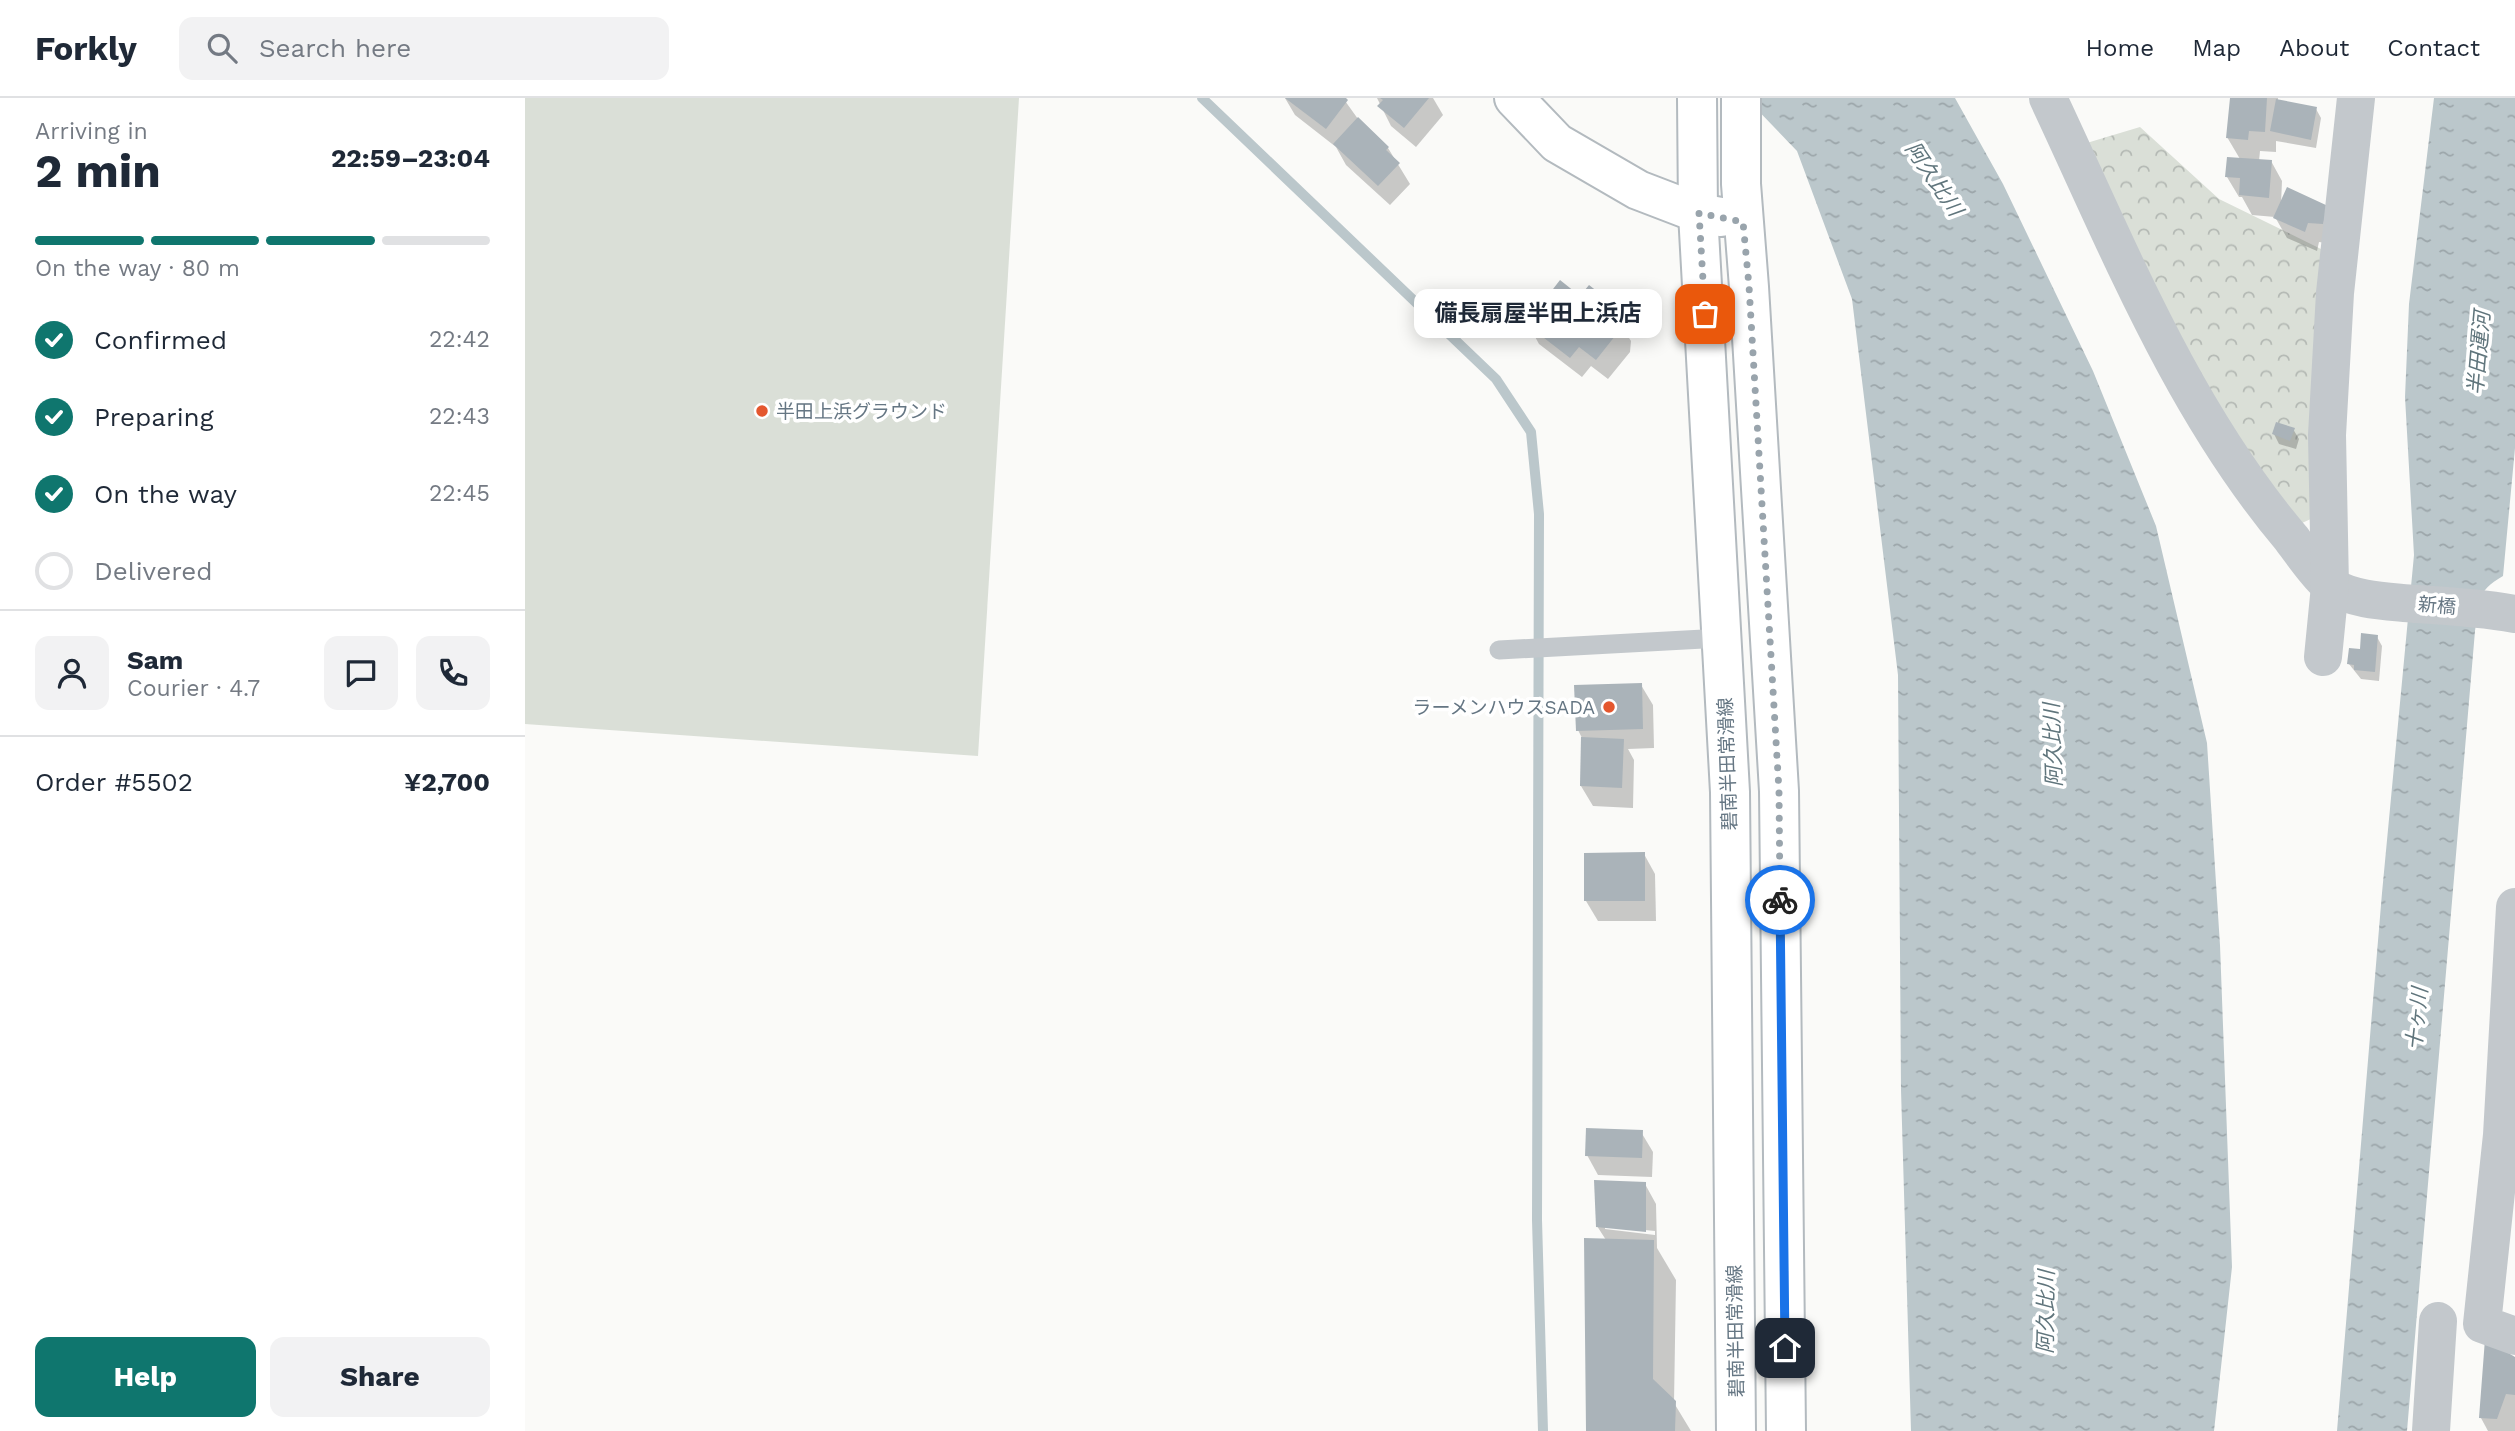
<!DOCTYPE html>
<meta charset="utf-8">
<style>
:root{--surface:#fff;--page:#f2f2f3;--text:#1f2937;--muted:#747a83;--line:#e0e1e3;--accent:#0f766e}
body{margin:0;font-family:"Work Sans","Noto Sans JP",sans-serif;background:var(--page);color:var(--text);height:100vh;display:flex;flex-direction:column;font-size:26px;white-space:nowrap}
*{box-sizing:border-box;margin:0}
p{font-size:23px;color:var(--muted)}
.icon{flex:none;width:38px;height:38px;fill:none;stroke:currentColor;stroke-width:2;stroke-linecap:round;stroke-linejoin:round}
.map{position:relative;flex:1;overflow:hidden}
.side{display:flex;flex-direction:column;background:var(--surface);width:525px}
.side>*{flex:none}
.pin{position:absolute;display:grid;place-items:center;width:60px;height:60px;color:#fff;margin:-30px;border-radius:14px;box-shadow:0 4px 10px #0006}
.courier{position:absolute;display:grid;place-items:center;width:70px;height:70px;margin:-35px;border:5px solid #1a73e8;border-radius:50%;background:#fff;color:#222;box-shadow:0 2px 9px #0007}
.bubble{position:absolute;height:49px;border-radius:14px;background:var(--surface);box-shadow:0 4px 18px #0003;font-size:23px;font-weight:700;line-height:49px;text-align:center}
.overview em{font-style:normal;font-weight:700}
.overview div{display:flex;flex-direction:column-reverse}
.overview{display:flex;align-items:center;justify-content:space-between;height:119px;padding:0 35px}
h1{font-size:46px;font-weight:700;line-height:52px}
.bar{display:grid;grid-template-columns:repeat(4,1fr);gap:10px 7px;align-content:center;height:84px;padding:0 35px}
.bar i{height:9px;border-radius:5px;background:var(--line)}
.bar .selected{background:var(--accent)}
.bar p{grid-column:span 4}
.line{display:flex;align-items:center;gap:18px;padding:0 35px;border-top:2px solid var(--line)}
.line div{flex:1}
.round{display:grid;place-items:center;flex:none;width:74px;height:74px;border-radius:14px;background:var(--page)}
ol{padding:0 35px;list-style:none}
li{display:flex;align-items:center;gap:21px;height:77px}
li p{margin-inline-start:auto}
li .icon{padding:7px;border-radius:50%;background:var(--accent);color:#fff;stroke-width:4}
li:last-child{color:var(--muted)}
li i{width:38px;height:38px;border:4px solid var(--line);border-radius:50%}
.primary-button{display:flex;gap:14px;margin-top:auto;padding:14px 35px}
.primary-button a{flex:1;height:80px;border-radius:14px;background:var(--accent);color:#fff;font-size:28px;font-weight:700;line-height:80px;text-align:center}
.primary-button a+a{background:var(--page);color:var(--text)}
header{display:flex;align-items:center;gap:42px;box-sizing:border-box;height:98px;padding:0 35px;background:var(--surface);border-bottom:2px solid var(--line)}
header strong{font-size:33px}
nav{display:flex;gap:38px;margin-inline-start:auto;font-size:24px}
.search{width:490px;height:63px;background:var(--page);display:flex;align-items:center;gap:18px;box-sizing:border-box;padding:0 24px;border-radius:14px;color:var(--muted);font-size:26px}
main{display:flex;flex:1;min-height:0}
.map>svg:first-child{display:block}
</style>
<header>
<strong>Forkly</strong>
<div class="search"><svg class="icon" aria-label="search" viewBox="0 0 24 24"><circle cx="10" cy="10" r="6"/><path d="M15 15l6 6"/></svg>Search here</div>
<nav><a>Home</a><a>Map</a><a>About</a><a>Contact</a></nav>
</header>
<main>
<section class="side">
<div class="overview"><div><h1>2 min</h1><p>Arriving in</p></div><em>22:59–23:04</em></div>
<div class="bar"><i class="selected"></i><i class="selected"></i><i class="selected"></i><i></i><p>On the way · 80 m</p></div>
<ol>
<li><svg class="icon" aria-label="check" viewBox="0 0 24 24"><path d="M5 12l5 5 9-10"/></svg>Confirmed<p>22:42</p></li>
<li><svg class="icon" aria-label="check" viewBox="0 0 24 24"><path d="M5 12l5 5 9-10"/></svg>Preparing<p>22:43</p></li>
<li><svg class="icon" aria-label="check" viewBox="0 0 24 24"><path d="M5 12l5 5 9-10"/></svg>On the way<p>22:45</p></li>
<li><i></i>Delivered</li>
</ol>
<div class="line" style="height:126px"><a class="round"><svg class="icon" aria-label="person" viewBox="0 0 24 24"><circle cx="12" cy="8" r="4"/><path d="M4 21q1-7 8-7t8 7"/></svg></a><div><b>Sam</b><p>Courier · 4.7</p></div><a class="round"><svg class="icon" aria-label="chat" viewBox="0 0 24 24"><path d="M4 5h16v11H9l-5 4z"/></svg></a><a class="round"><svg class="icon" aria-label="phone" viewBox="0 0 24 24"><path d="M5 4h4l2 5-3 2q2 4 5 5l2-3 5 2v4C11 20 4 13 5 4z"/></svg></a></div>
<div class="line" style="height:91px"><div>Order #5502</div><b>¥2,700</b></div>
<div class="primary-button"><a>Help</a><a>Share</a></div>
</section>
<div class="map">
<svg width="1990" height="1333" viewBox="0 0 1990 1333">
<defs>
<pattern id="forest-crowns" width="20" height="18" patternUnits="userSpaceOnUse" patternTransform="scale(1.75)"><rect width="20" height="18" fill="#dadfd7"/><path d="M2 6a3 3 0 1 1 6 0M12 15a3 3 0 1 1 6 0" fill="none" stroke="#b4b9b4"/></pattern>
<pattern id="water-ripples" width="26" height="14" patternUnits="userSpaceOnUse" patternTransform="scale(1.75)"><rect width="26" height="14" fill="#bbc7cb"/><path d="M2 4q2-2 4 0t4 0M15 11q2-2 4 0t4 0" fill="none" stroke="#9ca6aa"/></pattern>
</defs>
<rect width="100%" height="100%" fill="#fafaf8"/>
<polygon fill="url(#forest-crowns)" points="1615,29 1694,101 1800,153 1788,420 1777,425 1714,348 1555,47"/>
<polygon fill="#dadfd7" points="0,0 494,0 453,658 0,626"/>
<g fill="url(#water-ripples)">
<polygon points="1221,0 1430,0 1478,86 1568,273 1631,428 1682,645 1695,847 1707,1169 1689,1333 1386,1333 1376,992 1373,577 1327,201 1272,53"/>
<path d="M1909 0H1990V350L1978 478C1950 494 1955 504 1950 533L1882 1333H1812L1857 795 1889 457 1880 299 1884 206Z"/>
</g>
<g fill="#0003" fill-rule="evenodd">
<polygon points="760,0 818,0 833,21 863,50 885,86 865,107 821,67 811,49 770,17"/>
<polygon points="852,0 908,0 918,17 891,49 866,28"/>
<polygon points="1707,0 1753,0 1753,3 1791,11 1796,20 1791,50 1751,43 1751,54 1735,53 1734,63 1746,63 1757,83 1756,106 1802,110 1809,146 1794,144 1792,153 1762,140 1750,119 1727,117 1717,99 1714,99 1702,79 1715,61 1702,39"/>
<polygon points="1056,200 1090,209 1102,230 1101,235 1106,243 1105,254 1083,281 1066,268 1057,279 1014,246 1003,226"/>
<polygon points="1768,331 1774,341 1771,351 1754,346 1749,336"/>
<polygon points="1852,539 1857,548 1854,583 1836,581 1824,566"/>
<polygon points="1116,587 1128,607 1129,650 1103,651 1109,662 1108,710 1068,708 1056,688 1057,640 1053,632"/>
<polygon points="1119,756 1130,776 1131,823 1073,823 1061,803 1061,757"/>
<polygon points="1116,1034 1128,1054 1127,1079 1073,1077 1062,1057"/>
<path d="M1120 1086 1131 1106 1132 1150 1151 1182 1149 1305 1166 1333H1063L1081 1142 1072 1128ZM1080 1128 1130 1133V1137L1080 1131Z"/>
<polygon points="1990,1261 1990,1333 1963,1333 1956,1320"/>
</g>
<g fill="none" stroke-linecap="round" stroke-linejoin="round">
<polyline stroke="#bbc7cb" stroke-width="10" points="677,0 971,281 1006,334 1014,416 1012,1122 1018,1333"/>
</g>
<g fill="#aab3b9">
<polygon points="760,0 821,0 823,2 801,31"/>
<polygon points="855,0 904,0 879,30 852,8 858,2"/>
<polygon points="1705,0 1742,0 1740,34 1724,33 1723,42 1701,40"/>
<polygon points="1751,1 1792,9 1786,42 1745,33"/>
<polygon points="833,19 864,49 861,52 875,65 853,88 808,46"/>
<polygon points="1702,59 1747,62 1744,100 1714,97 1715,80 1700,79"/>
<polygon points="1762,89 1803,108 1798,126 1783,125 1780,134 1748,120"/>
<polygon points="1035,182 1055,198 1064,187 1091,208 1091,217 1095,221 1094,233 1071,262 1054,249 1045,260 1001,226"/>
<polygon points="1751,324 1770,330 1765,343 1747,336"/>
<polygon points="1836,535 1853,537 1850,574 1829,572 1829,567 1822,566 1824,550 1835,551"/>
<polygon points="1117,585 1118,631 1051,633 1049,587"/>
<polygon points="1056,639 1099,641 1097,690 1055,688"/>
<polygon points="1120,754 1120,803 1059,803 1059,755"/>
<polygon points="1061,1030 1118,1032 1117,1060 1060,1058"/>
<polygon points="1069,1082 1121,1084 1121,1134 1071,1129"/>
<polygon points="1059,1140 1129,1142 1128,1281 1151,1303 1150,1333 1061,1333"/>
<polygon points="1960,1241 1990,1259 1990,1297 1981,1296 1972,1321 1954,1320"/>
</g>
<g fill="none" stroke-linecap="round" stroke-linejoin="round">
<defs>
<g id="secondary">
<polyline points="989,0 1032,45 1113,92 1173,115 1196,119"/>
<polyline points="1172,0 1173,115 1205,694 1211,1333"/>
<polyline points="1216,0 1216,86 1224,189 1254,693 1261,1333"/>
</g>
</defs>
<use href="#secondary" stroke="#b3babf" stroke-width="42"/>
<polyline stroke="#c3c8cc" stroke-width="19" points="974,552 1197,540"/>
<g stroke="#c3c8cc" stroke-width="38">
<path d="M1523 0C1594 151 1657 311 1766 440 1775 452 1796 482 1807 489 1832 503 1862 503 1890 506 1923 508 1957 510 1990 516"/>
<polyline points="1798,559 1805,488 1802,337 1810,195 1831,0"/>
<polyline points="1990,809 1977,1037 1957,1226 1990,1238"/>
<polyline points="1906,1333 1913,1223"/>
</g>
<use href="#secondary" stroke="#fff" stroke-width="38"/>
</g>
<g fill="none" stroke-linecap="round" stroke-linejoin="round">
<polyline stroke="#99a4ac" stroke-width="7" stroke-dasharray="0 12.6" points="1180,216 1174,115 1218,124 1224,188 1254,693 1255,802"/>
<polyline stroke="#1a73e8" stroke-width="9" points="1255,802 1260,1250"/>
</g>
<g fill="#e4572e" stroke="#fff" stroke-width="2.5">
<circle cx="237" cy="313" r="7"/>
<circle cx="1084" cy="609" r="7"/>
</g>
<g text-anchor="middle" stroke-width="7" stroke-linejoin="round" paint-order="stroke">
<g font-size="19" fill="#657683" stroke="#fff" text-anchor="start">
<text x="251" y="320">半田上浜グラウンド</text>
<text x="1070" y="616" text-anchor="end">ラーメンハウスSADA</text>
</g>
<g font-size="19" fill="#657683" stroke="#fff">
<text transform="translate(1912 507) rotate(5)" y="7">新橋</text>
<text transform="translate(1202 666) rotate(-92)" y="7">碧南半田常滑線</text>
<text transform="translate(1210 1233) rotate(-91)" y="7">碧南半田常滑線</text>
</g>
<g font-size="21" font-style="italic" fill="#60757c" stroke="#fff">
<text transform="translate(1409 81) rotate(56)" y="7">阿久比川</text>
<text transform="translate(1954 255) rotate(-85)" y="7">半田運河</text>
<text transform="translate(1528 647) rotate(-92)" y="7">阿久比川</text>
<text transform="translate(1892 921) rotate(-84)" y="7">十ヶ川</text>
<text transform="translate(1521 1214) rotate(-89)" y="7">阿久比川</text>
</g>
</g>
</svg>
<div class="pin" style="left:1180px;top:216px;background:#ea580c"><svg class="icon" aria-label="bag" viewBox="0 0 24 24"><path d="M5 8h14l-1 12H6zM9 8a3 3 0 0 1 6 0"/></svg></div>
<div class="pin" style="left:1260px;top:1250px;background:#1f2937"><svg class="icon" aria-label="home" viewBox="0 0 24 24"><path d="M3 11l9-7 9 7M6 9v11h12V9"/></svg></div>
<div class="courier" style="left:1255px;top:802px"><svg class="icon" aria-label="bike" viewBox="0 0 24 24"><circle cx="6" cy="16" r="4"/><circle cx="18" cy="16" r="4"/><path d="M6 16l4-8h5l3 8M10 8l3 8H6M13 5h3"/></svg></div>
<div class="bubble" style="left:889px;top:191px;width:248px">備長扇屋半田上浜店</div>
</div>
</main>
